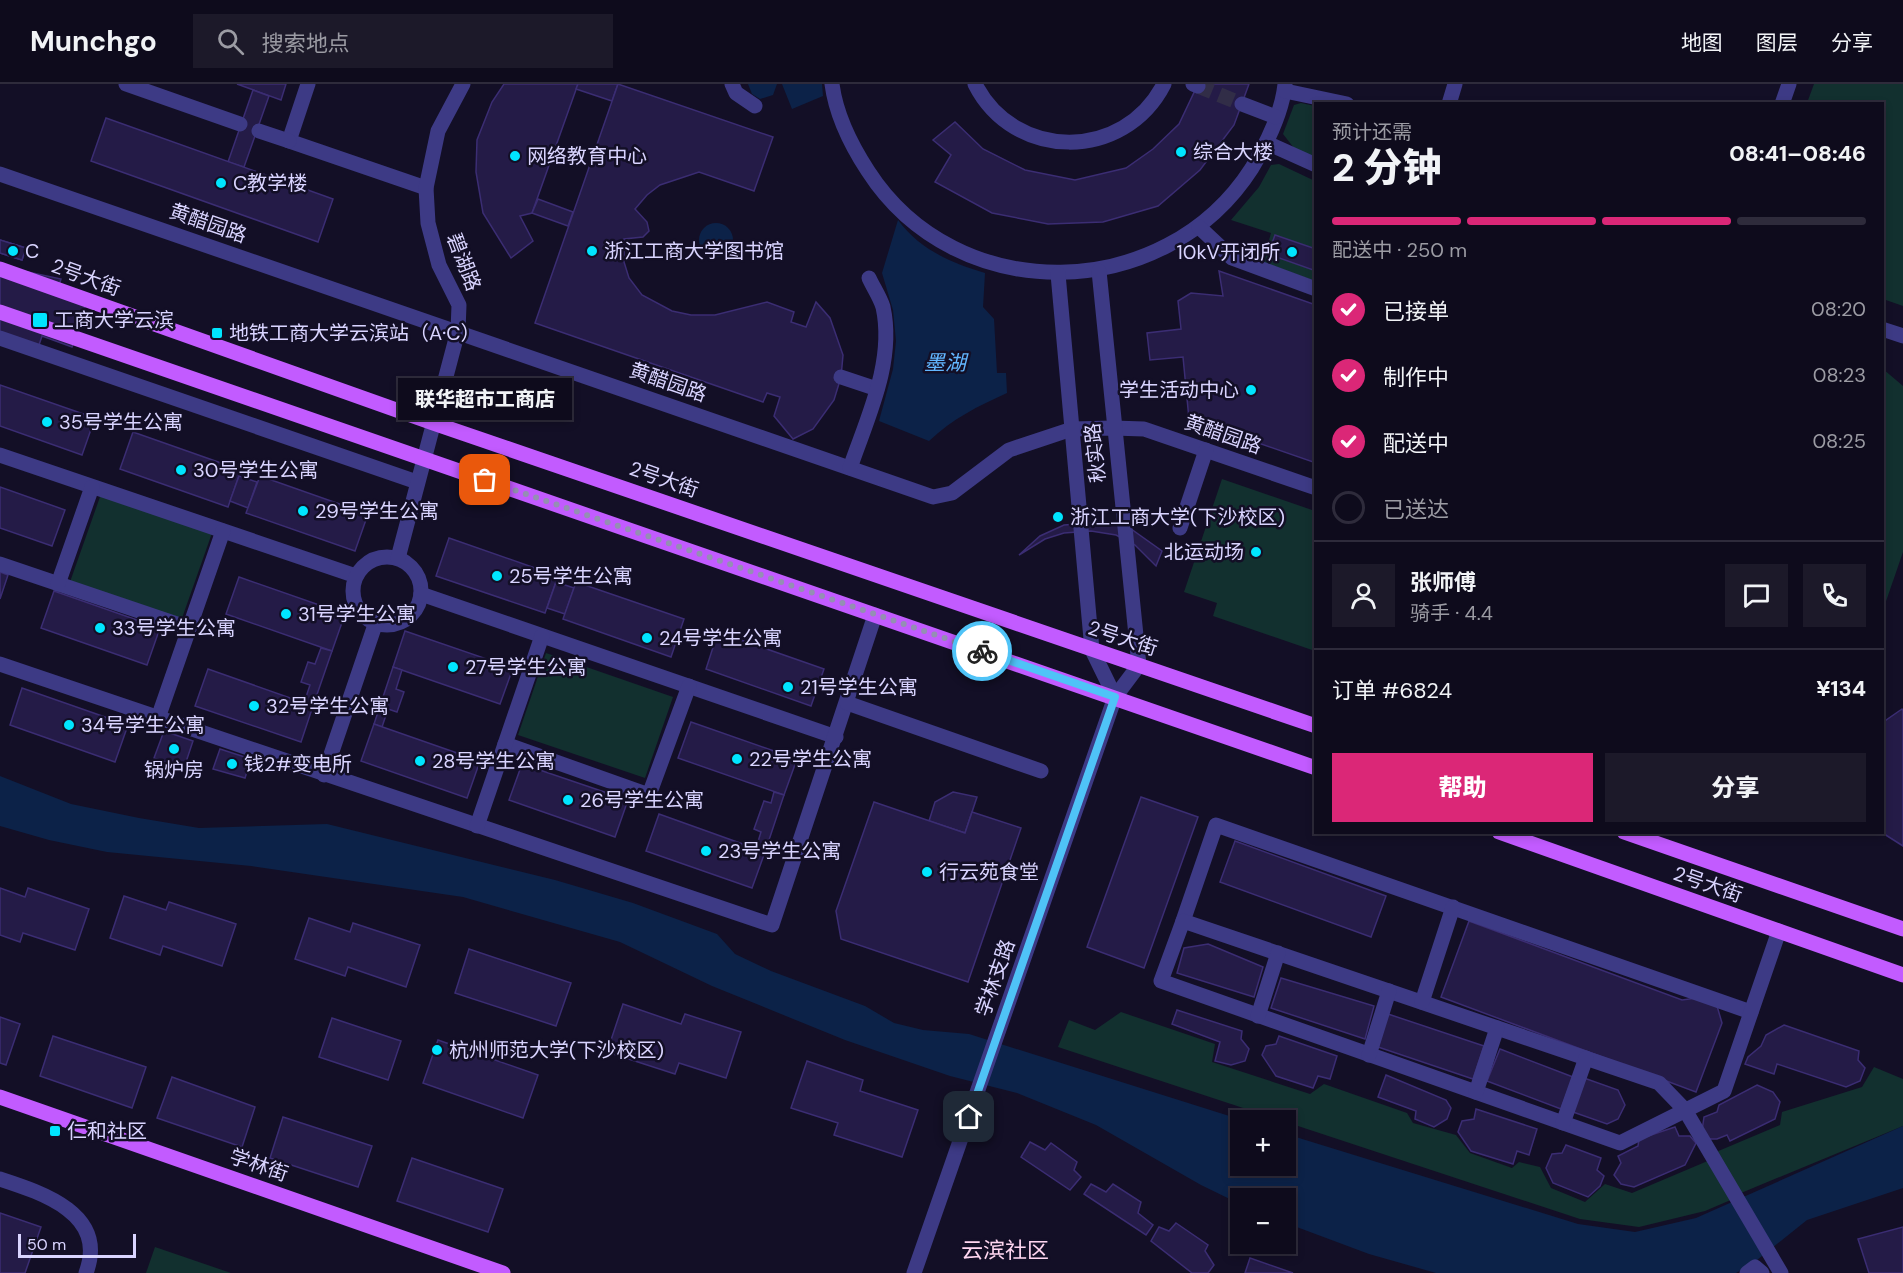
<!DOCTYPE html>
<html lang="zh">
<meta charset="utf-8">
<style>
:root{--surface:#0e0b1c;--page:#1c1929;--text:#f1f3f6;--muted:#9b9ba3;--line:#2e2b3b;--accent:#db2777}
body{margin:0;font-family:"DM Sans","Noto Sans SC",sans-serif;background:var(--page);color:var(--text);height:100vh;display:flex;flex-direction:column;font-size:22px;white-space:nowrap}
*{box-sizing:border-box;margin:0}
p{font-size:20px;color:var(--muted)}
.icon{flex:none;width:33px;height:33px;fill:none;stroke:currentColor;stroke-width:2;stroke-linecap:round;stroke-linejoin:round}
.map{position:relative;flex:1;overflow:hidden}
.sheet{position:absolute;left:1314px;top:18px;width:570px;height:732px;display:flex;flex-direction:column;background:var(--surface);border-radius:0px;box-shadow:0 3px 9px #0003,0 0 0 2px var(--line)}
.sheet>*{flex:none}
.fabs{position:absolute;left:1230px;top:1026px;display:grid;gap:12px}
.fabs a{display:grid;place-items:center;width:66px;height:66px;border-radius:0px;background:var(--surface);box-shadow:0 3px 9px #0003,0 0 0 2px var(--line);font-size:30px}
.scale{position:absolute;left:18px;bottom:15px;width:118px;box-sizing:border-box;padding-left:6px;border:3px solid #d9d4ff;border-top:0;font-size:16px;line-height:21px;white-space:nowrap;color:#d9d4ff;-webkit-text-stroke:4px #130f26;paint-order:stroke}
.pin{position:absolute;display:grid;place-items:center;width:51px;height:51px;color:#fff;margin:-26px;border-radius:12px;box-shadow:0 3px 9px #0006}
.courier{position:absolute;display:grid;place-items:center;width:60px;height:60px;margin:-30px;border:4px solid #4fc3f7;border-radius:50%;background:#fff;color:#222;box-shadow:0 2px 8px #0007}
.bubble{position:absolute;height:42px;border-radius:0px;background:var(--surface);box-shadow:0 3px 9px #0003,0 0 0 2px var(--line);font-size:20px;font-weight:800;line-height:42px;text-align:center}
.overview em{font-style:normal;font-weight:800}
.overview div{display:flex;flex-direction:column-reverse}
.overview{display:flex;align-items:center;justify-content:space-between;height:102px;padding:0 18px}
h1{font-size:39px;font-weight:800;line-height:45px}
.bar{display:grid;grid-template-columns:repeat(4,1fr);gap:9px 6px;align-content:center;height:72px;padding:0 18px}
.bar i{height:8px;border-radius:4px;background:var(--line)}
.bar .active{background:var(--accent)}
.bar p{grid-column:span 4}
.line{display:flex;align-items:center;gap:15px;padding:0 18px;border-top:2px solid var(--line)}
.line div{flex:1}
.round{display:grid;place-items:center;flex:none;width:63px;height:63px;border-radius:0px;background:var(--page)}
ol{padding:0 18px;list-style:none}
li{display:flex;align-items:center;gap:18px;height:66px}
li p{margin-inline-start:auto}
li .icon{padding:6px;border-radius:50%;background:var(--accent);color:#fff;stroke-width:4}
li:last-child{color:var(--muted)}
li i{width:33px;height:33px;border:3px solid var(--line);border-radius:50%}
.button{display:flex;gap:12px;margin-top:auto;padding:12px 18px}
.button a{flex:1;height:69px;border-radius:0px;background:var(--accent);color:#fff;font-size:24px;font-weight:800;line-height:69px;text-align:center}
.button a+a{background:var(--page);color:var(--text)}
header{display:flex;align-items:center;gap:36px;box-sizing:border-box;height:84px;padding:0 30px;background:var(--surface);border-bottom:2px solid var(--line)}
header strong{font-size:28px}
nav{display:flex;gap:33px;margin-inline-start:auto;font-size:21px}
.search{width:420px;height:54px;background:var(--page);display:flex;align-items:center;gap:15px;box-sizing:border-box;padding:0 21px;border-radius:0px;color:var(--muted);font-size:22px}
.map>svg:first-child{display:block}
</style>
<header>
<strong>Munchgo</strong>
<div class="search"><svg class="icon" aria-label="search" viewBox="0 0 24 24"><circle cx="10" cy="10" r="6"/><path d="M15 15l6 6"/></svg>搜索地点</div>
<nav><a>地图</a><a>图层</a><a>分享</a></nav>
</header>
<div class="map">
<svg width="1903" height="1189" viewBox="0 0 1903 1189">
<rect width="100%" height="100%" fill="#130f26"/>
<g fill="#12302f">
<polygon points="1814,0 1903,0 1903,222 1883,215 1882,20 1807,19"/>
<polygon points="1301,19 1315,22 1315,74 1294,64 1283,50 1294,21"/>
<polygon points="1279,80 1315,97 1315,197 1263,178 1271,149 1231,136 1259,103 1271,81"/>
<polygon points="1883,285 1903,302 1903,468 1883,526"/>
<polygon points="1222,395 1315,427 1315,567 1213,532 1217,519 1184,508"/>
<polygon points="101,410 212,449 181,537 70,498"/>
<polygon points="546,569 673,613 645,694 518,651"/>
<polygon points="1121,928 1215,960 1212,978 1310,1010 1324,1000 1407,1029 1413,1039 1456,1051 1470,1069 1512,1084 1519,1078 1540,1083 1551,1104 1585,1118 1605,1100 1632,1109 1710,1076 1733,1115 1705,1127 1639,1143 1580,1135 1058,963 1069,936 1095,946"/>
<polygon points="1874,983 1903,995 1903,1042 1741,1109 1716,1068 1780,1041 1782,1028 1862,1003"/>
<polygon points="155,1163 231,1189 146,1189"/>
</g>
<g fill="#0c2248">
<polygon points="748,0 777,0 773,11 760,15 752,10"/>
<polygon points="782,0 822,0 823,12 792,25"/>
<path d="M898 136C919 165 951 179 985 189L983 223 994 235 997 289H1006L1007 309C978 322 952 335 929 357L879 337 893 285 896 257 893 226 882 189Z"/>
<circle cx="716" cy="156" r="17"/>
<polygon points="0,692 71,720 139,734 199,744 327,740 555,796 633,819 717,850 735,870 771,887 865,922 894,939 923,946 969,950 1242,1036 1240,1082 1286,1082 1286,1050 1578,1140 1635,1148 1696,1134 1903,1042 1903,1104 1807,1136 1752,1180 1736,1189 1436,1189 1369,1170 1286,1139 1286,1114 1240,1114 1240,1120 1201,1101 1096,1041 1017,1009 950,992 845,956 712,902 620,858 463,813 251,782 107,768 49,756 0,742"/>
</g>
<g fill="#241b47" stroke="#3b2d73" stroke-width="1.5">
<polygon points="237,0 286,0 281,16"/>
<polygon points="504,0 578,0 532,129 520,132 533,157 511,174 483,129 476,88 477,56 492,18"/>
<polygon points="578,0 618,0 612,17 576,5"/>
<polygon points="618,0 773,53 754,107 699,88 660,101 647,111 635,125 647,138 649,147 643,153 624,155 624,178 629,194 642,211 672,227 691,231 715,231 767,218 794,228 791,238 806,243 816,218 830,234 843,271 841,293 834,316 813,345 793,355 774,332 780,313 767,309 763,318 535,239"/>
<polygon points="1198,0 1249,0 1234,41 1200,86 1158,122 1103,138 1048,140 992,129 935,98 951,71 933,56 955,38 983,65 1025,86 1075,96 1126,84 1153,65 1179,40"/>
<polygon points="253,6 269,12 244,83 228,78"/>
<polygon points="106,34 333,115 318,158 91,77"/>
<polygon points="538,115 573,128 568,142 532,129"/>
<polygon points="1275,151 1316,165 1316,187 1268,170"/>
<polygon points="0,156 26,164 22,176 0,169"/>
<polygon points="0,156 26,164 22,176 0,169"/>
<polygon points="0,182 61,195 56,211 86,219 72,263 42,252 36,270 0,257"/>
<polygon points="1219,187 1316,221 1316,379 1189,335 1183,273 1150,276 1147,249 1181,245 1178,217 1191,209 1223,212"/>
<polygon points="0,301 95,334 82,371 0,342"/>
<polygon points="133,348 241,386 228,423 120,385"/>
<polygon points="239,392 257,398 248,424 230,417"/>
<polygon points="260,392 368,430 355,467 246,429"/>
<polygon points="0,403 65,426 52,462 0,444"/>
<polygon points="1104,438 1131,445 1162,467 1156,482 1135,461 1116,451 1091,447 1064,449 1045,455 1019,471 1040,452 1064,441"/>
<polygon points="449,454 558,492 545,529 436,492"/>
<polygon points="0,488 8,491 0,515"/>
<polygon points="239,493 345,530 332,567 226,530"/>
<polygon points="556,498 574,504 565,530 547,524"/>
<polygon points="576,498 684,535 671,573 563,535"/>
<polygon points="54,507 160,544 147,581 41,544"/>
<polygon points="405,547 513,584 500,620 393,583"/>
<polygon points="718,548 824,585 811,622 706,585"/>
<polygon points="321,564 332,567 313,622 304,619 310,601 301,598 308,578 315,580"/>
<polygon points="393,583 402,586 396,605 404,608 397,628 388,625 382,643 374,640"/>
<polygon points="208,585 313,622 301,658 195,622"/>
<polygon points="22,604 128,641 115,678 10,641"/>
<polygon points="1902,625 1903,627 1903,762 1881,748 1882,639"/>
<polygon points="691,638 797,675 784,711 678,674"/>
<polygon points="374,640 480,677 467,714 361,677"/>
<polygon points="164,647 193,657 184,684 154,674"/>
<polygon points="220,665 251,675 245,694 213,685"/>
<polygon points="522,680 628,716 615,753 509,716"/>
<polygon points="774,708 784,711 765,768 756,764 761,748 754,745 764,717 771,719"/>
<polygon points="953,708 977,713 965,749 929,737 935,718"/>
<polygon points="1141,713 1198,733 1144,884 1087,863"/>
<polygon points="874,718 965,749 972,728 1021,744 968,898 841,855 836,827"/>
<polygon points="659,730 765,768 752,804 646,767"/>
<polygon points="1235,757 1386,812 1371,853 1220,798"/>
<polygon points="0,804 25,813 28,804 89,825 75,866 23,849 20,858 0,851"/>
<polygon points="124,812 166,826 169,818 236,840 222,882 163,862 160,871 110,854"/>
<polygon points="309,834 350,848 353,839 420,861 406,903 348,883 345,892 295,875"/>
<polygon points="1469,837 1682,916 1704,913 1717,922 1722,939 1696,1008 1441,913"/>
<polygon points="1208,860 1263,883 1254,913 1177,889 1184,864"/>
<polygon points="469,865 571,899 556,942 455,909"/>
<polygon points="1281,894 1374,922 1365,955 1271,924"/>
<polygon points="623,920 681,940 685,930 741,948 726,994 679,979 675,990 607,968"/>
<polygon points="1177,926 1242,947 1241,955 1249,965 1245,977 1231,981 1215,977 1220,958 1172,940"/>
<polygon points="1388,930 1484,962 1473,995 1378,963"/>
<polygon points="0,933 20,940 6,981 0,979"/>
<polygon points="332,934 401,957 388,996 319,973"/>
<polygon points="1784,941 1859,967 1858,976 1865,984 1860,997 1846,1003 1777,980 1774,990 1745,980 1748,973 1761,962 1766,951"/>
<polygon points="53,952 146,983 132,1024 40,992"/>
<polygon points="1279,952 1337,972 1330,995 1318,992 1313,1004 1276,992 1262,971 1266,962 1276,960"/>
<polygon points="438,956 538,991 523,1034 423,999"/>
<polygon points="1500,965 1573,993 1561,1025 1487,997"/>
<polygon points="807,977 863,996 860,1007 918,1026 902,1073 834,1051 838,1039 791,1024"/>
<polygon points="1386,991 1446,1016 1451,1024 1447,1035 1434,1043 1415,1035 1416,1027 1378,1013"/>
<polygon points="172,993 255,1023 242,1063 157,1034"/>
<polygon points="1584,994 1618,1006 1625,1021 1618,1035 1607,1040 1573,1028"/>
<polygon points="1757,1001 1773,1008 1780,1018 1775,1035 1730,1057 1727,1051 1717,1055 1707,1055 1702,1047 1704,1033 1717,1028 1719,1021"/>
<polygon points="1476,1025 1537,1045 1529,1071 1517,1067 1513,1080 1471,1067 1458,1048 1462,1037 1474,1035"/>
<polygon points="283,1033 372,1062 358,1103 270,1074"/>
<polygon points="1675,1043 1679,1052 1690,1052 1696,1059 1685,1081 1634,1103 1621,1100 1614,1091 1621,1079 1618,1072 1638,1062 1639,1055"/>
<polygon points="1030,1058 1045,1066 1051,1059 1077,1078 1074,1086 1081,1093 1070,1106 1021,1073"/>
<polygon points="1566,1061 1601,1074 1597,1086 1604,1092 1600,1102 1588,1113 1553,1099 1546,1084 1552,1070 1562,1069"/>
<polygon points="412,1074 503,1105 488,1148 397,1117"/>
<polygon points="1091,1100 1106,1108 1113,1100 1141,1118 1138,1129 1153,1141 1146,1151 1084,1110"/>
<polygon points="0,1129 41,1143 25,1189 0,1189"/>
<polygon points="1176,1139 1208,1161 1205,1167 1214,1181 1208,1189 1192,1189 1151,1157 1159,1143 1169,1147"/>
<polygon points="1903,1143 1903,1189 1869,1189 1858,1155"/>
<polygon points="1250,1174 1293,1189 1245,1189"/>
</g>
<g fill="none" stroke-linecap="round" stroke-linejoin="round">
<polyline stroke="#312d47" stroke-width="15" stroke-dasharray="15 8" stroke-linecap="butt" points="1198,2 1242,20"/>
<g stroke="#3d3a85" stroke-width="15">
<polyline points="126,0 240,40"/>
<polyline points="308,0 289,57 426,104"/>
<polyline points="732,0 736,9 755,22"/>
<path d="M832 0C836 31 851 61 868 87 957 225 1165 220 1252 84 1267 59 1282 30 1285 0"/>
<path d="M975 0C1014 77 1124 78 1164 0"/>
<polyline points="1193,0 1198,2"/>
<polyline points="1285,7 1347,20"/>
<polyline points="1242,20 1276,33"/>
<polyline points="1449,20 1455,0"/>
<polyline points="1782,20 1789,0"/>
<polyline points="259,47 289,57"/>
<polyline points="1267,59 1316,81"/>
<polyline points="0,90 933,413 952,409 1009,366 1072,345 1113,344 1144,345 1316,404"/>
<polyline points="1199,143 1232,174 1316,205"/>
<polyline points="1058,190 1092,566 1115,613"/>
<polyline points="1882,245 1903,252"/>
<polyline points="0,254 417,398"/>
<polyline points="841,293 877,305"/>
<polyline points="0,371 356,492"/>
<path d="M850 384C867 334 895 278 883 223 880 213 873 203 869 194"/>
<polyline points="1180,444 1206,366"/>
<circle cx="387" cy="507" r="34"/>
<polyline points="398,474 458,247 459,221 439,181 428,139 426,104 438,47 463,0"/>
<polyline points="0,480 189,544"/>
<polyline points="58,500 92,403"/>
<polyline points="421,510 836,653"/>
<polyline points="0,580 772,841 875,531"/>
<polyline points="847,619 1041,687"/>
<polyline points="158,634 223,447"/>
<polyline points="505,660 649,711 689,602"/>
<polyline points="324,691 376,538"/>
<polyline points="477,742 542,552"/>
<polyline points="1183,837 1216,741 1751,928"/>
<polyline points="1779,847 1724,1007 1620,1059 1161,897 1183,837 1659,999 1685,1026 1781,1189"/>
<polyline points="1422,918 1453,823"/>
<polyline points="1258,932 1278,869"/>
<polyline points="1369,971 1389,907"/>
<polyline points="1476,1008 1497,944"/>
<polyline points="1563,1039 1586,974"/>
<path d="M0 1095C43 1109 108 1130 86 1189"/>
<polyline points="914,1189 1115,613 1139,581 1099,187"/>
<polyline points="1747,1189 1755,1183 1762,1189"/>
</g>
<g stroke="#c25bff" stroke-width="15">
<polyline points="0,185 433,339 1316,642"/>
<polyline points="0,228 1316,684"/>
<polyline points="1499,748 1903,891"/>
<polyline points="1624,748 1903,845"/>
<polyline points="0,1013 503,1189"/>
</g>
</g>
<g fill="none" stroke-linecap="round" stroke-linejoin="round">
<polyline stroke="#948fb3" stroke-width="6" stroke-dasharray="0 10.8" points="485,396 982,567"/>
<polyline stroke="#4fc3f7" stroke-width="8" points="969,1033 1115,613 982,567"/>
</g>
<g fill="#00e5ff" stroke="#130f26" stroke-width="2">
<circle cx="1181" cy="68" r="6"/>
<circle cx="515" cy="72" r="6"/>
<circle cx="221" cy="99" r="6"/>
<circle cx="13" cy="167" r="6"/>
<circle cx="592" cy="167" r="6"/>
<circle cx="1292" cy="168" r="6"/>
<rect x="32" y="228" width="16" height="16" rx="3"/>
<rect x="211" y="243" width="12" height="12" rx="3"/>
<circle cx="1251" cy="306" r="6"/>
<circle cx="47" cy="338" r="6"/>
<circle cx="181" cy="386" r="6"/>
<circle cx="303" cy="427" r="6"/>
<circle cx="1058" cy="433" r="6"/>
<circle cx="1256" cy="468" r="6"/>
<circle cx="497" cy="492" r="6"/>
<circle cx="286" cy="530" r="6"/>
<circle cx="100" cy="544" r="6"/>
<circle cx="647" cy="554" r="6"/>
<circle cx="453" cy="583" r="6"/>
<circle cx="788" cy="603" r="6"/>
<circle cx="254" cy="622" r="6"/>
<circle cx="69" cy="641" r="6"/>
<circle cx="174" cy="665" r="6"/>
<circle cx="737" cy="675" r="6"/>
<circle cx="420" cy="677" r="6"/>
<circle cx="232" cy="680" r="6"/>
<circle cx="568" cy="716" r="6"/>
<circle cx="706" cy="767" r="6"/>
<circle cx="927" cy="788" r="6"/>
<circle cx="437" cy="966" r="6"/>
<rect x="49" y="1041" width="12" height="12" rx="3"/>
</g>
<g text-anchor="middle" stroke-width="5" stroke-linejoin="round" paint-order="stroke">
<g font-size="20" fill="#d9d4ff" stroke="#130f26" text-anchor="start">
<text x="1193" y="75">综合大楼</text>
<text x="527" y="79">网络教育中心</text>
<text x="233" y="106">C教学楼</text>
<text x="25" y="174">C</text>
<text x="604" y="174">浙江工商大学图书馆</text>
<text x="1280" y="175" text-anchor="end">10kV开闭所</text>
<text x="54" y="243">工商大学云滨</text>
<text x="229" y="256">地铁工商大学云滨站（A·C）</text>
<text x="1239" y="313" text-anchor="end">学生活动中心</text>
<text x="59" y="345">35号学生公寓</text>
<text x="193" y="393">30号学生公寓</text>
<text x="315" y="434">29号学生公寓</text>
<text x="1070" y="440">浙江工商大学(下沙校区)</text>
<text x="1244" y="475" text-anchor="end">北运动场</text>
<text x="509" y="499">25号学生公寓</text>
<text x="298" y="537">31号学生公寓</text>
<text x="112" y="551">33号学生公寓</text>
<text x="659" y="561">24号学生公寓</text>
<text x="465" y="590">27号学生公寓</text>
<text x="800" y="610">21号学生公寓</text>
<text x="266" y="629">32号学生公寓</text>
<text x="81" y="648">34号学生公寓</text>
<text x="749" y="682">22号学生公寓</text>
<text x="432" y="684">28号学生公寓</text>
<text x="244" y="687">钱2#变电所</text>
<text x="174" y="693" text-anchor="middle">锅炉房</text>
<text x="580" y="723">26号学生公寓</text>
<text x="718" y="774">23号学生公寓</text>
<text x="939" y="795">行云苑食堂</text>
<text x="449" y="973">杭州师范大学(下沙校区)</text>
<text x="67" y="1054">仁和社区</text>
</g>
<g font-size="20" fill="#d9d4ff" stroke="#130f26">
<text transform="translate(208 139) rotate(19)" y="7">黄醋园路</text>
<text transform="translate(464 178) rotate(69)" y="7">碧湖路</text>
<text transform="translate(86 193) rotate(20)" y="7">2号大街</text>
<text transform="translate(668 298) rotate(19)" y="7">黄醋园路</text>
<text transform="translate(1223 350) rotate(19)" y="7">黄醋园路</text>
<text transform="translate(1095 369) rotate(-96)" y="7">秋实路</text>
<text transform="translate(664 395) rotate(19)" y="7">2号大街</text>
<text transform="translate(1123 554) rotate(18)" y="7">2号大街</text>
<text transform="translate(1708 800) rotate(19)" y="7">2号大街</text>
<text transform="translate(995 894) rotate(-71)" y="7">学林支路</text>
<text transform="translate(259 1081) rotate(19)" y="7">学林街</text>
</g>
<g font-size="21" font-style="italic" fill="#62b6ff" stroke="#130f26">
<text x="945" y="286">墨湖</text>
</g>
<g font-size="22" fill="#ffd6f0" stroke="#130f26">
<text x="1005" y="1174">云滨社区</text>
</g>
</g>
</svg>
<div class="fabs">
<a>+</a>
<a>−</a>
</div>
<div class="scale">50 m</div>
<div class="pin" style="left:485px;top:396px;background:#ea580c"><svg class="icon" aria-label="bag" viewBox="0 0 24 24"><path d="M5 8h14l-1 12H6zM9 8a3 3 0 0 1 6 0"/></svg></div>
<div class="pin" style="left:969px;top:1033px;background:#1f2937"><svg class="icon" aria-label="home" viewBox="0 0 24 24"><path d="M3 11l9-7 9 7M6 9v11h12V9"/></svg></div>
<div class="courier" style="left:982px;top:567px"><svg class="icon" aria-label="bike" viewBox="0 0 24 24"><circle cx="6" cy="16" r="4"/><circle cx="18" cy="16" r="4"/><path d="M6 16l4-8h5l3 8M10 8l3 8H6M13 5h3"/></svg></div>
<div class="bubble" style="left:398px;top:294px;width:174px">联华超市工商店</div>
<section class="sheet">
<div class="overview"><div><h1>2 分钟</h1><p>预计还需</p></div><em>08:41–08:46</em></div>
<div class="bar"><i class="active"></i><i class="active"></i><i class="active"></i><i></i><p>配送中 · 250 m</p></div>
<ol>
<li><svg class="icon" aria-label="check" viewBox="0 0 24 24"><path d="M5 12l5 5 9-10"/></svg>已接单<p>08:20</p></li>
<li><svg class="icon" aria-label="check" viewBox="0 0 24 24"><path d="M5 12l5 5 9-10"/></svg>制作中<p>08:23</p></li>
<li><svg class="icon" aria-label="check" viewBox="0 0 24 24"><path d="M5 12l5 5 9-10"/></svg>配送中<p>08:25</p></li>
<li><i></i>已送达</li>
</ol>
<div class="line" style="height:108px"><a class="round"><svg class="icon" aria-label="person" viewBox="0 0 24 24"><circle cx="12" cy="8" r="4"/><path d="M4 21q1-7 8-7t8 7"/></svg></a><div><b>张师傅</b><p>骑手 · 4.4</p></div><a class="round"><svg class="icon" aria-label="chat" viewBox="0 0 24 24"><path d="M4 5h16v11H9l-5 4z"/></svg></a><a class="round"><svg class="icon" aria-label="phone" viewBox="0 0 24 24"><path d="M5 4h4l2 5-3 2q2 4 5 5l2-3 5 2v4C11 20 4 13 5 4z"/></svg></a></div>
<div class="line" style="height:78px"><div>订单 #6824</div><b>¥134</b></div>
<div class="button"><a>帮助</a><a>分享</a></div>
</section>
</div>
